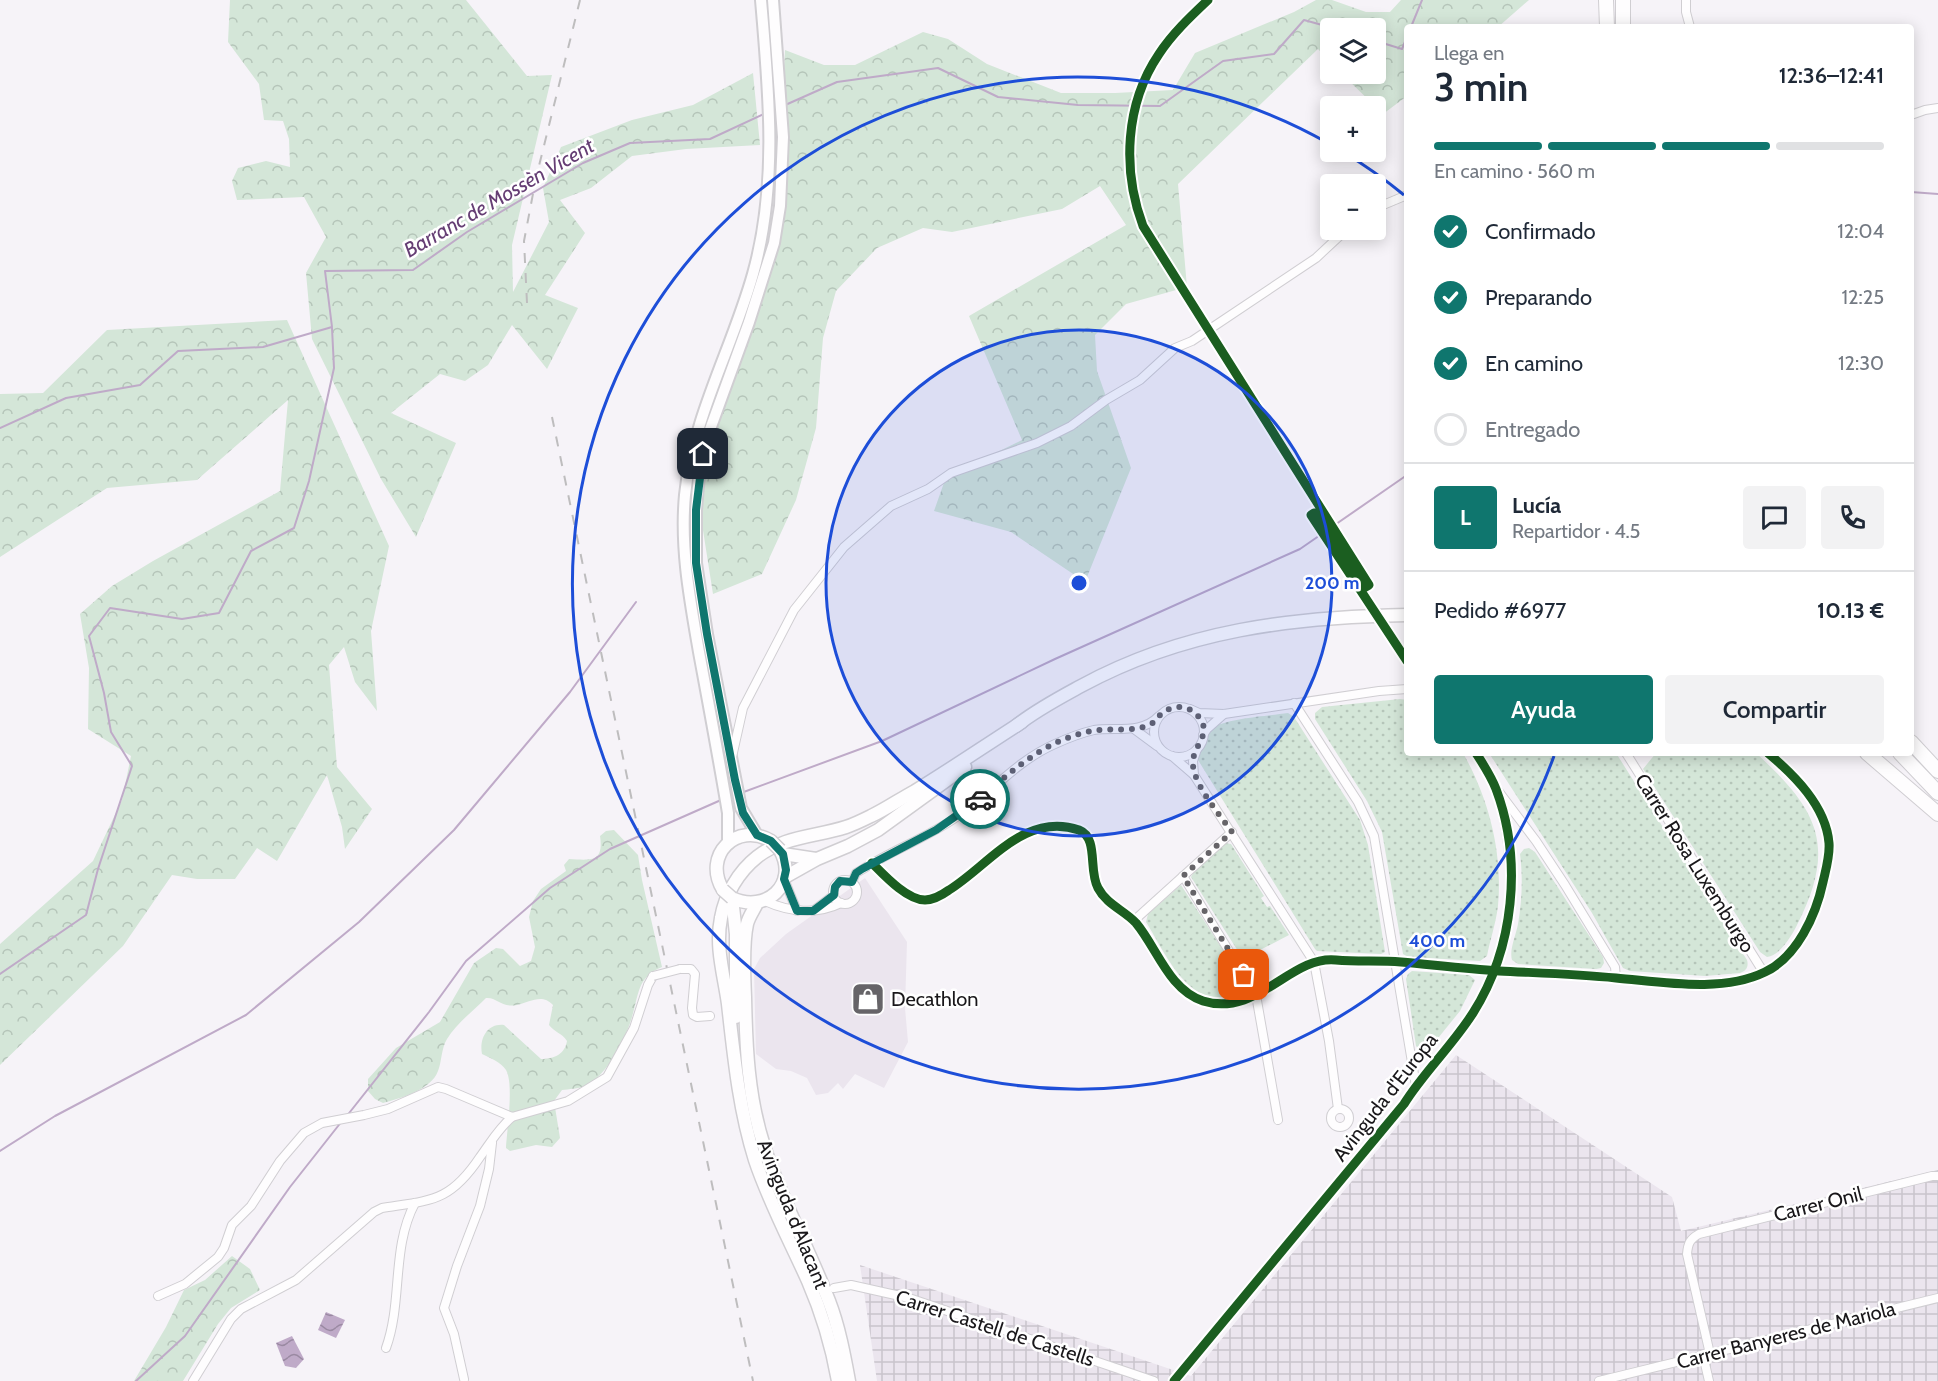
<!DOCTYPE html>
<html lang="es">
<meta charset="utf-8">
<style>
:root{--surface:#fff;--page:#f2f2f3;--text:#1f2937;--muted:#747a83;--line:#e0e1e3;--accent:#0f766e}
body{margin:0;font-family:Cabin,sans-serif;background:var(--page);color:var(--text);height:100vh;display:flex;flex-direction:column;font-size:22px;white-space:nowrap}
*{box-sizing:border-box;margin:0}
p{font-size:20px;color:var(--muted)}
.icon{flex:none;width:33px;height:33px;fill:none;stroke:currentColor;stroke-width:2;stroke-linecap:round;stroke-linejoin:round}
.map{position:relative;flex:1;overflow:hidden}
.panel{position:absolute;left:1404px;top:24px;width:510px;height:732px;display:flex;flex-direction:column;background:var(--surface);border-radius:6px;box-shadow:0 3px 15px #0003}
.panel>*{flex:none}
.tools{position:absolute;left:1320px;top:18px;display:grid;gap:12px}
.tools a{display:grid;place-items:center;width:66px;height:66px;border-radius:6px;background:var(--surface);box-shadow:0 3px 15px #0003;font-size:30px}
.pin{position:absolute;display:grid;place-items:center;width:51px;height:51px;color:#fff;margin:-26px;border-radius:12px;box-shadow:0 3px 9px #0006}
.courier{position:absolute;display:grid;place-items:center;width:60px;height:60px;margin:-30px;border:4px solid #0f766e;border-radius:50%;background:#fff;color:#222;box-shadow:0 2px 8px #0007}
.head em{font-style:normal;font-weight:600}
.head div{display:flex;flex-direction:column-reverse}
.head{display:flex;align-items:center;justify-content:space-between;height:102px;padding:0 30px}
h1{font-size:39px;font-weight:600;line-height:45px}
.bar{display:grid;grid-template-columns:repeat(4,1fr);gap:9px 6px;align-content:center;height:72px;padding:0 30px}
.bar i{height:8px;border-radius:4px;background:var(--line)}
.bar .selected{background:var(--accent)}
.bar p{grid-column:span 4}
.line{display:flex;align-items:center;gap:15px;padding:0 30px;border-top:2px solid var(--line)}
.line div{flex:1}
.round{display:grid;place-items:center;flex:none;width:63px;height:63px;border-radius:6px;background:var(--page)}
ol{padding:0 30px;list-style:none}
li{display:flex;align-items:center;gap:18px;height:66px}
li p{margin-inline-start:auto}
li .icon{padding:6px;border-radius:50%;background:var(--accent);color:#fff;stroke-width:4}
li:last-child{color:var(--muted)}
li i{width:33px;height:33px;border:3px solid var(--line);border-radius:50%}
.action{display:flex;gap:12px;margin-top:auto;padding:12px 30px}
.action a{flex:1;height:69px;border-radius:6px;background:var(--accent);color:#fff;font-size:24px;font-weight:600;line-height:69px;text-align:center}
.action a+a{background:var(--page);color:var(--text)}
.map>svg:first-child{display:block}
</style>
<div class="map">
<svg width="1938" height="1381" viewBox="0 0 1938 1381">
<defs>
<pattern id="industrial-grid" width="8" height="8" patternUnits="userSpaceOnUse" patternTransform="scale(1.5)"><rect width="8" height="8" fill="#ebe5ee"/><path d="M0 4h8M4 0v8" fill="none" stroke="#c9c4cc"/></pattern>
<pattern id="grass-dots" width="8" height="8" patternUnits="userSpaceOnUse" patternTransform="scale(1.5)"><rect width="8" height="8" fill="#d4e6d8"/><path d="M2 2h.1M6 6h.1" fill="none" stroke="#b5c5b9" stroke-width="1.8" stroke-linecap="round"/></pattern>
<pattern id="forest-crowns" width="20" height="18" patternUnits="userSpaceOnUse" patternTransform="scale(1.5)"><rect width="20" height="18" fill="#d4e6d8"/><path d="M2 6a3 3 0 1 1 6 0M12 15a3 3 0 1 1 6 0" fill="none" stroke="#b5c5b9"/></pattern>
<pattern id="water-waves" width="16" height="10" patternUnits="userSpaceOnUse" patternTransform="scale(1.5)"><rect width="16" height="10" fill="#bfaac8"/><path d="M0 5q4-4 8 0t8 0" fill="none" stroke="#9a89a2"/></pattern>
</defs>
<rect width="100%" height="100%" fill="#f6f3f8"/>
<polygon fill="#ebe5ee" points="865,878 907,942 905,1008 908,1042 884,1088 855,1074 843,1089 838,1083 828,1093 816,1095 807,1078 791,1071 776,1069 756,1054 754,969 760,958 786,934"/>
<polygon fill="url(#industrial-grid)" points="1456,1055 1672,1197 1681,1231 1938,1170 1938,1381 877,1381 860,1265 1191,1376"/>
<g fill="url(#grass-dots)">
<path d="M1400 699 1407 700V753H1463C1489 799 1503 853 1498 906 1496 923 1490 940 1487 956L1480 961 1408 957 1403 954 1382 832 1367 801 1315 719V713L1322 707Z"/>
<path d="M1288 713 1294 717 1360 820 1368 845 1385 952 1381 954 1317 951 1315 949 1198 760C1199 755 1210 730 1214 727 1231 718 1268 716 1288 713Z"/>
<path d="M1489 753H1616L1747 960C1749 967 1746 971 1740 973L1705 976 1630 971 1623 968 1592 913Z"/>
<path d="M1656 753H1756C1817 809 1838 845 1797 925 1792 935 1780 956 1767 957L1760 952 1643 769Z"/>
<polygon points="1224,843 1231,844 1264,896 1261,898 1267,907 1270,906 1289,935 1243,959 1191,877 1195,870"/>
<path d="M1529 848 1535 852 1603 957 1604 963 1601 968 1596 969 1518 964 1512 960C1509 950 1516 935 1518 924 1522 901 1523 877 1520 854L1524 849Z"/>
<path d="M1181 885 1247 987 1245 991C1238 993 1230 996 1222 997 1185 1002 1162 947 1146 922L1148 914Z"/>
<polygon points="1412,971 1469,975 1475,980 1460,1011 1430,1048 1421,1051 1416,1046 1406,979 1408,974"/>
</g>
<g fill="url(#forest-crowns)">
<polygon points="230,0 466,0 527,76 552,75 512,245 513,292 549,222 543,188 561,147 632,120 693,105 753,73 760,145 686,149 632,156 591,188 560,200 585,233 545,295 578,308 547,369 512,325 488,365 465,381 440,374 391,413 456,443 416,537 381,479 312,339 306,273 326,237 304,197 237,200 232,181 238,168 266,161 290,167 289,139 283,121 264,120 259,84 228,42"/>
<polygon points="1316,0 1332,0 1366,12 1390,12 1401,0 1529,0 1498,27 1407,27 1407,96 1383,114 1342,74 1376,74 1376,28 1330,28 1330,62 1318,49 1178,184 1187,287 1126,304 1095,335 1097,371 1131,468 1085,582 1011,532 934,511 946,477 1022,440 969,316 1126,225 1100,186 1062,209 952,232 923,228 877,248 836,291 823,338 816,428 796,500 762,574 713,594 697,492 714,417 775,239 785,50 824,65 855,65 923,32 948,39 987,64 1061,93 1115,93 1173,90 1195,53 1294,12"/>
<polygon points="287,320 389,546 371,631 377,711 355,682 344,647 329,665 337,767 372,809 345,849 342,827 327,775 277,861 257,848 235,879 197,879 172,875 123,946 0,1065 0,944 93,861 122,800 131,756 88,729 89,668 80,614 112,586 153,561 280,491 288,400 197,480 107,488 0,557 0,394 43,393 107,330"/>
<path d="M614 830 638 855 642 880 662 967C636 977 639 997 631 1020 625 1040 605 1078 585 1086 578 1089 569 1089 562 1090L554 1101 560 1138 552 1147 536 1145 510 1151 506 1148C507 1131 514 1083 506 1070 501 1062 490 1058 482 1054 479 1039 487 1023 504 1025L541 1059C554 1059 565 1054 567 1041 562 1033 554 1032 549 1025L553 1005C542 993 530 1002 517 1005 501 1008 497 997 486 998 473 1011 456 1024 447 1039 441 1049 442 1061 438 1071 431 1090 401 1098 383 1103L375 1099 368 1091V1079L396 1048 440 1022 474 963 496 948 503 949 520 966 531 961 535 947 529 917 533 901 541 889 566 871 564 865 569 859C591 860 604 863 600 836L606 831Z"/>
<polygon points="232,1256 250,1269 260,1290 231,1308 218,1324 183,1381 134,1381 166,1327 184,1290 205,1280"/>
</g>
<g fill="url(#water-waves)">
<polygon points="326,1312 345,1320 336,1338 318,1330"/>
<polygon points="292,1336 304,1359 296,1368 285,1366 276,1343"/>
</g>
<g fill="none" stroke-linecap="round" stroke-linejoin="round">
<g stroke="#bfaac8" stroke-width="2">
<polyline points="1411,27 1422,0"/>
<polyline points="1376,41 1402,49 1407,37"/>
<polyline points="783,106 837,82 938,68 998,97 1078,105 1160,106 1223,61 1274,54 1304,20 1333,28"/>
<polyline points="1911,192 1938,194"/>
<polyline points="0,428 66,398 140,385 178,351 263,347 332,327 325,271 413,270 467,232 583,163 630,143 710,139 764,114"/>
<polyline points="741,793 882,741 1055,659 1300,549 1407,475"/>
<polyline points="0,974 86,915 98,869 132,766 111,732 104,693 89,636 110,608 182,619 219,613 251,551 294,528 309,481 334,368 332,328"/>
<polyline points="346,1117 429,1012 466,961 550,888 610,849 721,800"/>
<polyline points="0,1151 55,1116 246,1015 359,922 454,830 570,692 636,602"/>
<polyline points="136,1381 185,1336 290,1187 342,1121"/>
</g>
<defs>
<g id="minor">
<polyline points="1686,0 1686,12 1690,27"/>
<polyline points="1911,115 1925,110 1938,108"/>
<polyline points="1376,208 1407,195"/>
<polyline points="1294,703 1358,802 1374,836 1416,1086"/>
<circle cx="1179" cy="732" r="25"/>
<polyline points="1190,709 1199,713 1224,714 1379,691 1407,689"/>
<polyline points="1134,729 1157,746"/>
<polyline points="1203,735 1207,729 1224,714"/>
<polyline points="1476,753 1496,788 1536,841 1565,885 1615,967 1616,978"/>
<polyline points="1626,753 1764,973"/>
<polyline points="1172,756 1194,775 1193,761 1197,749"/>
<polyline points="732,757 743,708 794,610 844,547 891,506 928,489 951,473 1037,443 1071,426 1106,400 1140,380 1175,348 1192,341 1316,258 1346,230"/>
<polyline points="1194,775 1314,962 1329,1041 1338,1109"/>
<path d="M872 863C884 875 907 900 925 900 933 900 942 895 949 890 988 866 1025 811 1079 830 1099 838 1088 870 1098 888 1107 905 1124 910 1136 923 1157 948 1169 990 1203 1001 1257 1018 1291 955 1336 960 1358 962 1380 960 1401 962 1434 965 1466 969 1499 971 1538 973 1577 974 1616 978 1663 982 1722 993 1765 972 1797 957 1816 915 1823 882 1826 869 1830 856 1829 843 1826 806 1794 775 1768 753"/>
<polyline points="1183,876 1256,995 1278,1120"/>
<polyline points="784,879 797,911"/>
<circle cx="845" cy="892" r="12"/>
<path d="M852 882 856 873 863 869C893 850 926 838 955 818 990 794 1016 761 1055 744 1068 738 1081 733 1094 730 1117 727 1142 734 1159 716"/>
<path d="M765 901C789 912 817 915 841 903"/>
<polyline points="813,911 834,895"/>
<polyline points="1135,922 1139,916 1232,832"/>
<polyline points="680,969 691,969 695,974 692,1008 693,1015 697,1017 710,1016"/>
<circle cx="1340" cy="1118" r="9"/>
<polyline points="834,1288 851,1285 909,1298 1154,1381"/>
<polyline points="158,1296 185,1284 218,1257 224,1248 232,1225 251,1206 280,1161 304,1133 322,1123 364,1115 388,1109 438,1087 446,1089 512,1117 568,1101 607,1077 634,1028 648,985 653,976"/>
<path d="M386 1348C403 1301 391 1248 415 1203"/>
<path d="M1710 1354 1687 1254C1688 1243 1690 1239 1699 1234L1932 1176H1938"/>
<polyline points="1703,1355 1709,1381"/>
<polyline points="464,1379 454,1334 444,1308 457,1266 480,1206 489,1169 492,1143"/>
<path d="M193 1381 231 1319 241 1309 296 1280 374 1212 382 1208C432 1200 450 1202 480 1157 491 1142 498 1129 512 1117"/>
<path d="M1174 1381 1404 1104C1425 1072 1453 1045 1473 1013 1516 943 1519 865 1496 788"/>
<polyline points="1599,1381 1938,1298"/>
</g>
<g id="secondary">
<polyline points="757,835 741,808 707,634 696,563 696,510 699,475 708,435 749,322 774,243 780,206 783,137 773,0"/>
<path d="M728 844V813C719 759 709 706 699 652 690 600 680 548 685 495 693 416 732 349 753 274 778 185 769 92 761 0"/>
</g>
<g id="primary">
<path d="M1016 726C1036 710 1059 698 1081 686 1184 630 1292 617 1407 615"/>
<polyline points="783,854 816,859"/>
<polyline points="785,877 817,859 848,846 878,830 965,767"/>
<path d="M723 890C702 855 737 821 771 841"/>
<polyline points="732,898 736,934 736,1017"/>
<path d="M732 898C766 914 799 884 780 850"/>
<path d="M757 903C754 910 749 916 747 924 743 942 744 976 745 997 746 1047 748 1097 764 1146 781 1199 809 1249 829 1301 839 1327 844 1354 849 1381"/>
<path d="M838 1381C832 1347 822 1313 808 1281 790 1241 769 1202 755 1160 739 1109 734 1057 728 1004 724 975 715 947 721 918 725 895 738 872 757 857 784 836 815 837 846 827 855 824 863 820 871 816 886 809 900 799 915 791 951 769 986 745 1022 722"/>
</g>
<g id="motorway">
<polyline points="1606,0 1607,27"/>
<polyline points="1623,0 1623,27"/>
<polyline points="1911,742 1938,771"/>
<polyline points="1867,753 1938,814"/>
<polyline points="1900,753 1938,793"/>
</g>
</defs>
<use href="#minor" stroke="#d0ced2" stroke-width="10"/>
<use href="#secondary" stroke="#d0ced2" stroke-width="14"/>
<use href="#primary" stroke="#d0ced2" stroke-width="15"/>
<use href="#motorway" stroke="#d0ced2" stroke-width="16"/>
<use href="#minor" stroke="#fefdfe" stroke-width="8"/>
<use href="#secondary" stroke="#fefdfe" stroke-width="10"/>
<use href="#primary" stroke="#fefdfe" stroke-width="12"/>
<use href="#motorway" stroke="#fefdfe" stroke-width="14"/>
<g stroke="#bebdbe" stroke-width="2" stroke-dasharray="10 10" stroke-linecap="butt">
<polyline points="527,303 524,241 536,178 580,0"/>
<polyline points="552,417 753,1381"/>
</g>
<defs>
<polyline id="minor-bridge" points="653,976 680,969"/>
<g id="primary-bridge">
<polyline points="771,841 780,850"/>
<polyline points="723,890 732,898"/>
</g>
</defs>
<use href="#minor-bridge" stroke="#d0ced2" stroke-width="10" stroke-linecap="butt"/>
<use href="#primary-bridge" stroke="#d0ced2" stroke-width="15" stroke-linecap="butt"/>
<use href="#minor-bridge" stroke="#fefdfe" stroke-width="8"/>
<use href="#primary-bridge" stroke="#fefdfe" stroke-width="12"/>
<defs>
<g id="cycleway">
<path d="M1208 0C1190 17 1172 34 1159 54 1125 104 1122 170 1143 226L1369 585 1362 589 1314 513 1311 515 1407 661"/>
<path d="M872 863C884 875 907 900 925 900 933 900 942 895 949 890 988 866 1025 811 1079 830 1099 838 1088 870 1098 888 1107 905 1124 910 1136 923 1157 948 1169 990 1203 1001 1257 1018 1291 955 1336 960 1358 962 1380 960 1401 962 1434 965 1466 969 1499 971 1538 973 1577 974 1616 978 1663 982 1722 993 1765 972 1797 957 1816 915 1823 882 1826 869 1830 856 1829 843 1826 806 1794 775 1768 753"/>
<path d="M1174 1381 1404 1104C1424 1072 1452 1046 1473 1013 1514 948 1523 861 1496 789 1491 776 1483 764 1476 753"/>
</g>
</defs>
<use href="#cycleway" stroke="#fff" stroke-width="13"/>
<use href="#cycleway" stroke="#1b5e20" stroke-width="9"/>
</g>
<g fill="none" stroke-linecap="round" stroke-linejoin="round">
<path stroke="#666468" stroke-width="6" stroke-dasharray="0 10.8" d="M980 799C1012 770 1047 739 1092 731 1111 727 1133 733 1151 724 1155 722 1157 718 1160 715 1170 705 1187 704 1197 715 1214 733 1194 744 1193 761 1191 782 1220 815 1232 832L1183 876 1244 975"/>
<polyline stroke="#0f766e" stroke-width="8" points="703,454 696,510 696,563 707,634 735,780 743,813 757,835 771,841 783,854 786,870 784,879 797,911 813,911 834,895 835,887 840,881 852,882 856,873 862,869 936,830 980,799"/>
</g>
<circle cx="1079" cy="583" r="253" fill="#1d4ed8" fill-opacity=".12"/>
<g fill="none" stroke="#1d4ed8" stroke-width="3">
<circle cx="1079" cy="583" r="253"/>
<path d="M1554 756A506 506 0 1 1 1328 143M1343 152A506 506 0 0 1 1404 195"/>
</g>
<defs>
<symbol id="shop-square" viewBox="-11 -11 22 22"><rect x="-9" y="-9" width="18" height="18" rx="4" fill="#666468" stroke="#fff"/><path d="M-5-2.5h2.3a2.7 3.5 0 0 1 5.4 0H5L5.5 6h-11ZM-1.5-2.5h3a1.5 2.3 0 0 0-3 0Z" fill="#fff"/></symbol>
</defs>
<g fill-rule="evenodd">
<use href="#shop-square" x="849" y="980" width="38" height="38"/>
</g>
<g text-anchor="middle" stroke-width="5" stroke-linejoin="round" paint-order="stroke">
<g font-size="20" fill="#19171a" stroke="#fff">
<text transform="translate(1695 863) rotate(58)" y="7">Carrer Rosa Luxemburgo</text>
<text transform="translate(1385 1097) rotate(-52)" y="7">Avinguda d'Europa</text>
<text transform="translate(1818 1204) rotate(-14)" y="7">Carrer Onil</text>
<text transform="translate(793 1214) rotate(68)" y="7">Avinguda d'Alacant</text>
<text transform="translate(995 1328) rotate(18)" y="7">Carrer Castell de Castells</text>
<text transform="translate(1786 1335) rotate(-14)" y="7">Carrer Banyeres de Mariola</text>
</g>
<g font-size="20" fill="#19171a" stroke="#fff" text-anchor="start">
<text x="891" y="1006">Decathlon</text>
</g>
<g font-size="21" font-style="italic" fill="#653e74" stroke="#fff">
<text transform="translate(499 198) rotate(-30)" y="7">Barranc de Mossèn Vicent</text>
</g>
</g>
<circle cx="1079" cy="583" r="9" fill="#1d4ed8" stroke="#fff" stroke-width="3"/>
<g font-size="18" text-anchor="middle" font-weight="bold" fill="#1d4ed8" stroke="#fff" stroke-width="5" stroke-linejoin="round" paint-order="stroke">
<text x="1332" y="589">200 m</text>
<text x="1437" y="947">400 m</text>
</g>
</svg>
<div class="tools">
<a><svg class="icon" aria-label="layers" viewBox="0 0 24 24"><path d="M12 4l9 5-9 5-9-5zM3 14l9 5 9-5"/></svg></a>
<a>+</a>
<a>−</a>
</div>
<div class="pin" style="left:1244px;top:975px;background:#ea580c"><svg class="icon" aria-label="bag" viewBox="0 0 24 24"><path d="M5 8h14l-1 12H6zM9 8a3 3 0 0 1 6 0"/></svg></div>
<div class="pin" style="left:703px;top:454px;background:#1f2937"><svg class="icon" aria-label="home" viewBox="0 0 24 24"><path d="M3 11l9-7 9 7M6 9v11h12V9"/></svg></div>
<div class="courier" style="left:980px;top:799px"><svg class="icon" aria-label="car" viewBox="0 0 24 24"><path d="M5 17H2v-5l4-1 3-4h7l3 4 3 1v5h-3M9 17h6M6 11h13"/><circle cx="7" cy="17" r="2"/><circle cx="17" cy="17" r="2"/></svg></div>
<section class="panel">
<div class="head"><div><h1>3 min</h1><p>Llega en</p></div><em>12:36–12:41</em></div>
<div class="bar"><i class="selected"></i><i class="selected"></i><i class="selected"></i><i></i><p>En camino · 560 m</p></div>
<ol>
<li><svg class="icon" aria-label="check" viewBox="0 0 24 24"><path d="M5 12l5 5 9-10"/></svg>Confirmado<p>12:04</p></li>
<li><svg class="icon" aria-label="check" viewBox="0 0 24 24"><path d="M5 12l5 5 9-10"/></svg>Preparando<p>12:25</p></li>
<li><svg class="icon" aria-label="check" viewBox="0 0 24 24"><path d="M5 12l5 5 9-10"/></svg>En camino<p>12:30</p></li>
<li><i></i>Entregado</li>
</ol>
<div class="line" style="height:108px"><b class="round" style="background:var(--accent);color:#fff">L</b><div><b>Lucía</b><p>Repartidor · 4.5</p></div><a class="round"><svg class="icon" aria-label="chat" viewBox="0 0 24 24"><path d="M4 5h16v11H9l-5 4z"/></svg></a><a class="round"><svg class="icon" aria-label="phone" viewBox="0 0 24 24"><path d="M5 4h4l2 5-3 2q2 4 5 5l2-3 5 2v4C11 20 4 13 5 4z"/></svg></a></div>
<div class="line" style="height:78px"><div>Pedido #6977</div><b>10.13 €</b></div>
<div class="action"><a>Ayuda</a><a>Compartir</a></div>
</section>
</div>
